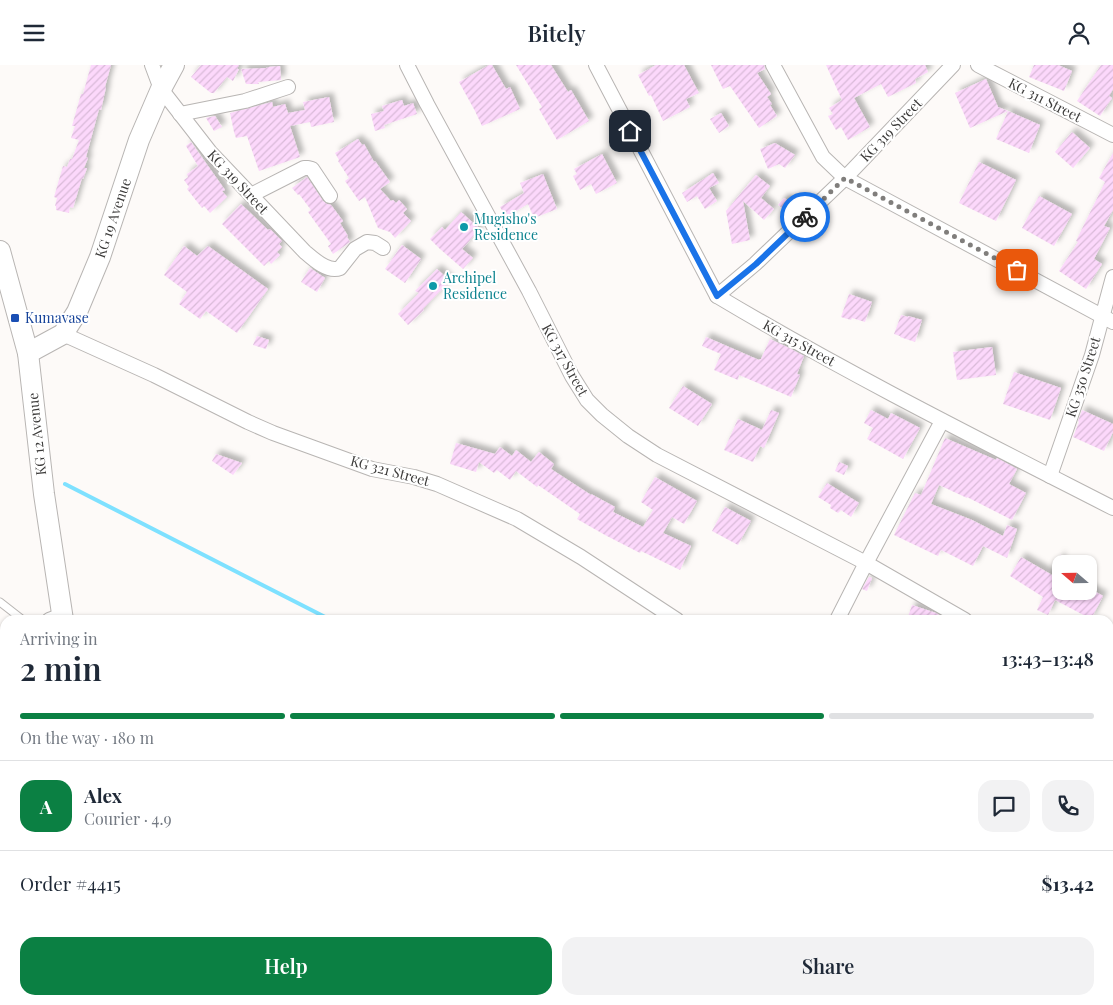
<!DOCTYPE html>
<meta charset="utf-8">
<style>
:root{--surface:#fff;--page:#f2f2f3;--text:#1f2937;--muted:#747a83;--line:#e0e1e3;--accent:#0b8043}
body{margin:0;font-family:"Playfair Display",serif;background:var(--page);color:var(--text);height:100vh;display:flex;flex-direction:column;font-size:19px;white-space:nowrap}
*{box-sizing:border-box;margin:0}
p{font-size:16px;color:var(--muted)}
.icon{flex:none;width:28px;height:28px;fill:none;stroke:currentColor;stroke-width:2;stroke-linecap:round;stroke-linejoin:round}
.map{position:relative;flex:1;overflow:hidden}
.side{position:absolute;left:0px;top:550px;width:1114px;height:390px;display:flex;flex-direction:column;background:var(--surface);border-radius:15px 15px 0 0;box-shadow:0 1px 4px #0004}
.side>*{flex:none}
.needle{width:32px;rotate:290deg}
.buttons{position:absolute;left:1052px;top:490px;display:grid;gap:10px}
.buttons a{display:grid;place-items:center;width:45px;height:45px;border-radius:10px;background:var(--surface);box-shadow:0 1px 4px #0004;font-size:25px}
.pin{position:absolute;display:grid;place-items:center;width:42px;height:42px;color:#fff;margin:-21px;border-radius:10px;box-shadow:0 2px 8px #0006}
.courier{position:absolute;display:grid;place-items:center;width:50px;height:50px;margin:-25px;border:4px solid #1a73e8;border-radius:50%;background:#fff;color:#222;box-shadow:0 1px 6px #0007}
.overview em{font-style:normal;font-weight:600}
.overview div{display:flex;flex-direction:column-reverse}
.overview{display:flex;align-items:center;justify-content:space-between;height:85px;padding:0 20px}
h1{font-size:32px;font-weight:600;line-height:38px}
.bar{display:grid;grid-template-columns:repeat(4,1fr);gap:8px 5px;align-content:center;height:60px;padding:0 20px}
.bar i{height:6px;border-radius:4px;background:var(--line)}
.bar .on{background:var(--accent)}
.bar p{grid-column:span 4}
.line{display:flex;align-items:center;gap:12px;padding:0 20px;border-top:1px solid var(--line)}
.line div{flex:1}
.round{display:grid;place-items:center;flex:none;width:52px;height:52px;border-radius:15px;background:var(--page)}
.button{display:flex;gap:10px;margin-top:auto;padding:10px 20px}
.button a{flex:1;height:58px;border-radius:15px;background:var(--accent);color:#fff;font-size:20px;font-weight:600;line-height:58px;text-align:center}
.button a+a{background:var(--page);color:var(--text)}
header{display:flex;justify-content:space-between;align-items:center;height:65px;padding:0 20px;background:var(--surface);font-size:22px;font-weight:600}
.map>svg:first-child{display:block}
</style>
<header><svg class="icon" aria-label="menu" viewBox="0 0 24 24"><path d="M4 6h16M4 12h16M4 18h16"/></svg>Bitely<svg class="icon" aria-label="person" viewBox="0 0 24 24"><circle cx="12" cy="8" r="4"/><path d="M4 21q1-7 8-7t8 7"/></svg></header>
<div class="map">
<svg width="1113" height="940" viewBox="0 0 1113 940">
<defs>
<pattern id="building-hatch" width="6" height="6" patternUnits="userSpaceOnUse" patternTransform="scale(1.25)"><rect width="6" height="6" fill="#fcd8fb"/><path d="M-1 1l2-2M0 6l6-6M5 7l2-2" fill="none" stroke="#d9bad8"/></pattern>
<filter id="shadow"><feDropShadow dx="4.5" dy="-4.5" stdDeviation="2.5" flood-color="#0004"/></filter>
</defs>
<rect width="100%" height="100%" fill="#fdfaf8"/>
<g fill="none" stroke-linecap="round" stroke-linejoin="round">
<polyline stroke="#7ee1ff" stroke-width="4" points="65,419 331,555"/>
</g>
<g fill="url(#building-hatch)" filter="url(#shadow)">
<polygon points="91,0 111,0 105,22 106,22 101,45 99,44 86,92 88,93 84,103 87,103 83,114 82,113 73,143 70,142 69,148 56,145 56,141 55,141 57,133 54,132 63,101 67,102 70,94 72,94 79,75 71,73 75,61 72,61 81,29 83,29"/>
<polygon points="201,0 239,0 237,4 239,4 233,16 227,12 214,28 211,28 191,12"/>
<polygon points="489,0 492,0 506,24 510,22 520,44 482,61 475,46 459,17"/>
<polygon points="516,0 551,0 568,27 571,25 589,56 557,75 539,44 542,42"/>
<polygon points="656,0 684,0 699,28 686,34 690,42 663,56 651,30 649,31 638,10"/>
<polygon points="711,0 764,0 765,4 757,8 771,29 767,32 772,39 770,40 777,51 759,63 730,21 723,24"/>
<polygon points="826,0 925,0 928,7 915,14 916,18 888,32 881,19 854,33 870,62 848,75 841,62 836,65 828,51 833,49 829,43 842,35"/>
<polygon points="1034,0 1058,0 1072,6 1064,26 1029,12"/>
<polygon points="1101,0 1113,0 1113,24 1109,31 1112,33 1100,51 1077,36"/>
<polygon points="280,1 281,15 258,17 259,19 246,19 241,4 266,3 269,2"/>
<polygon points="986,14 998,42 1008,46 970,63 955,28"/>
<polygon points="329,32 334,57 311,62 310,57 290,61 300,92 259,106 247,71 236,73 234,67 230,48 272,37 273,42 285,39 288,48 305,45 303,37"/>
<polygon points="402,35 404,41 413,38 417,49 384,60 385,63 375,66 371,49 384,46 382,41"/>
<polygon points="1008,46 1040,60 1029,88 996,74"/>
<polygon points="721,48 729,61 719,68 710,54"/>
<polygon points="215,51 222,62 214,66 206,53"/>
<polygon points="1072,67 1090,83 1073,103 1055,87"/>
<polygon points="358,74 362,80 364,79 374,97 375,96 390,117 380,124 391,136 393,135 396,138 399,135 407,144 403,148 411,156 395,173 390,167 378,163 365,132 359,136 345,116 349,113 338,96 339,95 335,88"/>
<polygon points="191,77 225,125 222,126 227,132 210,148 204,141 202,143 187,124 189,122 184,115 188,112 187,109 198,101 186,81"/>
<polygon points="775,78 795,90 785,103 779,99 768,104 760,84"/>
<polygon points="1113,88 1113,145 1104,161 1110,163 1094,194 1102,199 1086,224 1059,206 1078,177 1076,176 1105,117 1099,113"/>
<polygon points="602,89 617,118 596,129 591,119 580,125 573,111 577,109 574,104"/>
<polygon points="979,97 1016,115 996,156 959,138"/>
<polygon points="713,108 719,118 709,123 717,136 705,144 697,131 687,137 682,128"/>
<polygon points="543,109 557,144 534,153 528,139 506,152 500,142 524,128 520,118"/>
<polygon points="756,110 770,121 761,133 774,144 764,155 743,136 750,175 732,179 726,146"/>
<polygon points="307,112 323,136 327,139 331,140 343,156 340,158 348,171 347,172 350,177 333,189 328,181 331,179 308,147 311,145 299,129 298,130 292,123"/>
<polygon points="1039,131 1072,149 1054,181 1022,163"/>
<polygon points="784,133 794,140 789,148 778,140"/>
<polygon points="241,139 268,165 270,164 282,176 279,179 282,182 277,187 280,190 271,199 269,196 264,201 222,159"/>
<polygon points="461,147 480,164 462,184 473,193 463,204 440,184 430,174 442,162 445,165"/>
<polygon points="402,180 421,194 405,218 385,204"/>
<polygon points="184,181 197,191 208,181 268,224 237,268 206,246 200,254 179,239 187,227 164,210"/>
<polygon points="310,203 325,213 317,227 301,217"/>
<polygon points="437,204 450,216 423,244 424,245 408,260 398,249 419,228 415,226"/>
<polygon points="849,229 872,237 865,257 852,253 851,255 841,252"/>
<polygon points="901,250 908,252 908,251 922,255 915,277 900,272 900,271 894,269"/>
<polygon points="257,271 269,275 266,284 253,280"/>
<polygon points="706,272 759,295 760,294 761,294 770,274 789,283 804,291 797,309 800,310 791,332 739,310 738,315 714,305 721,289 702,281"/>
<polygon points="992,282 996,310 957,315 953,287"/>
<polygon points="1014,307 1061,323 1050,355 1003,339"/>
<polygon points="683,321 712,339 698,361 669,343"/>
<polygon points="771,345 779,348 764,383 760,381 753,397 724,385 738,354 762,365"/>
<polygon points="871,345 888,354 891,348 920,363 903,394 867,374 873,363 864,358"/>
<polygon points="1082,345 1113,359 1113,367 1104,386 1073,372 1079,357 1078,356"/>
<polygon points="945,373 996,395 997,393 1017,404 1009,419 1026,428 1012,455 967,432 967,433 939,420 931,439 972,455 1003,471 1007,460 1017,464 1007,493 983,481 973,501 941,485 938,491 894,470 915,428 921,430"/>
<polygon points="456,378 495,389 500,382 512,391 516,385 531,397 539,387 554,399 551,404 591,430 591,429 615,442 613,447 643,462 653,445 641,437 655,412 697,436 684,459 672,452 663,468 691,481 680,505 641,486 640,488 605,470 577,454 580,449 538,420 537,422 516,406 510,415 497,405 494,408 479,397 476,407 450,399"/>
<polygon points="216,389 242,398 233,410 212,396"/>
<polygon points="839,397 848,401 844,410 835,406"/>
<polygon points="827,418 859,438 851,452 841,445 838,448 830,443 831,440 818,432"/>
<polygon points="725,442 751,456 738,480 712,466"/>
<polygon points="1061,489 1061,526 1089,526 1089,523 1103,531 1091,554 1055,535 1048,550 1037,545 1043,532 1010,511 1021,492 1052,510"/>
<polygon points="869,512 872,513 867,526 862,524"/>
<polygon points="912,540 936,548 947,555 907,555"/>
</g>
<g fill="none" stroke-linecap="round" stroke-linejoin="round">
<defs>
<polyline id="lane" points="0,537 23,555"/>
<g id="street">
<path d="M152 0 161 24 210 87 305 187C313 194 328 208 340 203L355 184 367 177 375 178 383 183"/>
<polyline points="407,0 427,39 529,226 572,311 587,335 602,350 628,371 657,390 866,498 965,555"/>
<path d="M596 0 717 231C846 308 980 375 1113 443"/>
<polyline points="773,0 823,92 845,113 1113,257"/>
<polyline points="978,0 1113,70"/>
<polyline points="180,49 245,36 288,22"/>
<polyline points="251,130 304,103 308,103 312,104 330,131"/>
<polyline points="717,231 755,199 845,113 953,0"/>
<polyline points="63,269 154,310 248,357 273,368 372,404 414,412 437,419 517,454 581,492 677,555"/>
<polyline points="1050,411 1092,290 1113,212"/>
<polyline points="49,555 62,550"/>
<polyline points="837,555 866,498 942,356"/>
<polyline points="0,583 5,580"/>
<polyline points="1109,683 1113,682"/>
<polyline points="334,935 336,940"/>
<polyline points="461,935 462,940"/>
<polyline points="489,935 519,940"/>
<polyline points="873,935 877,940"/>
<polyline points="266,940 280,935"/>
</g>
<g id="secondary">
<polyline points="0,186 28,288 44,429 63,555"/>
<polyline points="28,288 63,269 77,247 100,192 139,75 161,24 174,0"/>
<polyline points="173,935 175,940"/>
</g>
</defs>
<use href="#lane" stroke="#b8b5b3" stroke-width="9"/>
<use href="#street" stroke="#b8b5b3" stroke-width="16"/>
<use href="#secondary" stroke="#b8b5b3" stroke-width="22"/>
<use href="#lane" stroke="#fff" stroke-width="7"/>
<use href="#street" stroke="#fff" stroke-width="14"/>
<use href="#secondary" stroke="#fff" stroke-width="20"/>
</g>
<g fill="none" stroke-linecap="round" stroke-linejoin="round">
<polyline stroke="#807e7c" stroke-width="5" stroke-dasharray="0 9" points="805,152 845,113 1017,205"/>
<polyline stroke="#1a73e8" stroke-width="6" points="630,66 717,231 756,199 805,152"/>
</g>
<g fill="#0f9aa8" stroke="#fff" stroke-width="2">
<circle cx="464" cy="162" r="5"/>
<circle cx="433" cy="221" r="5"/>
</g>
<rect fill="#1a4fb4" stroke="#fff" stroke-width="2" x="10" y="248" width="10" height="10" rx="2.5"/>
<g text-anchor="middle" stroke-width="4" stroke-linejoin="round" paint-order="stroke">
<g font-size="14" fill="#3c3b3a" stroke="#fff">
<text transform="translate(1045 35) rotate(27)" y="5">KG 311 Street</text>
<text transform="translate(891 65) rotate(-46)" y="5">KG 319 Street</text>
<text transform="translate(238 117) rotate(47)" y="5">KG 319 Street</text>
<text transform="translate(113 153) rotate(-71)" y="5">KG 19 Avenue</text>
<text transform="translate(799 278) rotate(29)" y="5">KG 315 Street</text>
<text transform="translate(565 295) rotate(61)" y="5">KG 317 Street</text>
<text transform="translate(1083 312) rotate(-72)" y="5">KG 350 Street</text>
<text transform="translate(37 369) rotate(-96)" y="5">KG 12 Avenue</text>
<text transform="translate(390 406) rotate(15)" y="5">KG 321 Street</text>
</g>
<g font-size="14" fill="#0d838f" stroke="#fff" text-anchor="start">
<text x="474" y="159">Mugisho's<tspan x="474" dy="16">Residence</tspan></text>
<text x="443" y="218">Archipel<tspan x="443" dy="16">Residence</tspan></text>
</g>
<g font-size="14" fill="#164399" stroke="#fff" text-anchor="start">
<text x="25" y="258">Kumavase</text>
</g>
</g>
</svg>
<div class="buttons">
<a><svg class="needle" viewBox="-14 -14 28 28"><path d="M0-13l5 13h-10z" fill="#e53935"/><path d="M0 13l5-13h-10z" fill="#747a83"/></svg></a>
</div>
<div class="pin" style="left:1017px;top:205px;background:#ea580c"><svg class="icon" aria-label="bag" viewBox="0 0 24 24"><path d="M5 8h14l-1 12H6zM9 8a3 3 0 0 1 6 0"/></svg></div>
<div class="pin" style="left:630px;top:66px;background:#1f2937"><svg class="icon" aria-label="home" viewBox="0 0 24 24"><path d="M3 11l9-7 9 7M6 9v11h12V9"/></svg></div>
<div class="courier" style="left:805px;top:152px"><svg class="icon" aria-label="bike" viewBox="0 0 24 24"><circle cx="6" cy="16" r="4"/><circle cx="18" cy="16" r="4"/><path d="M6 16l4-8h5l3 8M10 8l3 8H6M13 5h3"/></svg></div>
<section class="side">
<div class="overview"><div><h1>2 min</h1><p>Arriving in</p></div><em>13:43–13:48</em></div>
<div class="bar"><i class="on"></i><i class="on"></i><i class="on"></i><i></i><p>On the way · 180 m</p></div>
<div class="line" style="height:90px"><b class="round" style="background:var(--accent);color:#fff">A</b><div><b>Alex</b><p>Courier · 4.9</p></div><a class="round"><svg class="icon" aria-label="chat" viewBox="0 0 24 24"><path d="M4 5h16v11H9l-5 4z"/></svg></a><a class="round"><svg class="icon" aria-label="phone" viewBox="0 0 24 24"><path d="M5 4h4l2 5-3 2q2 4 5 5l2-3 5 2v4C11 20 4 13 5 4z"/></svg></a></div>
<div class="line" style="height:65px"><div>Order #4415</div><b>$13.42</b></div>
<div class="button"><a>Help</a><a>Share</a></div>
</section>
</div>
